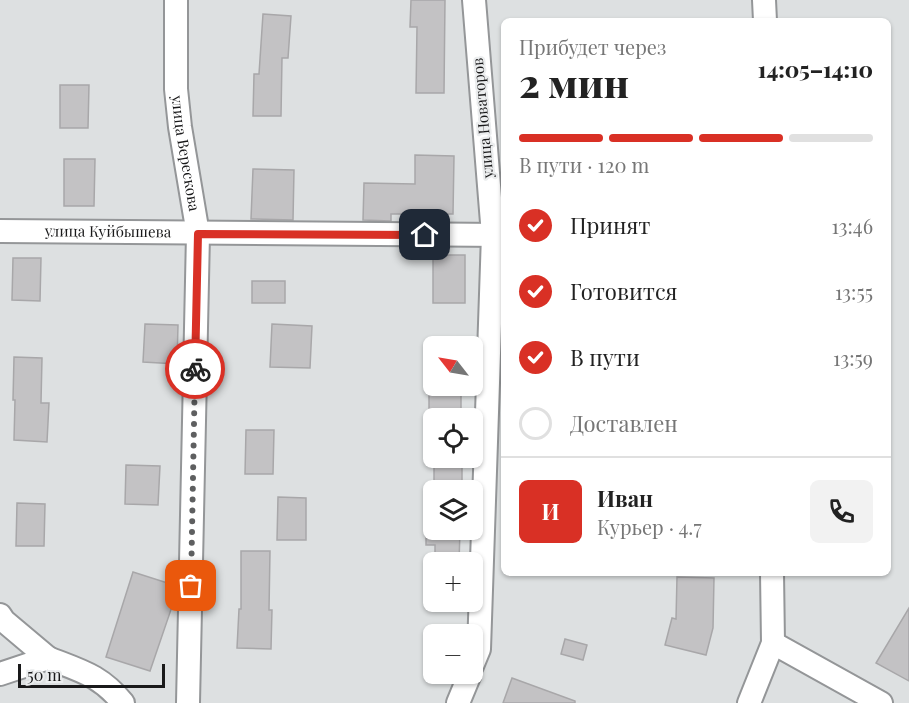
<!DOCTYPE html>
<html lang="ru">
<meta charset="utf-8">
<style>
:root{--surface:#fff;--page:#f2f2f2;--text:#222;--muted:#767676;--line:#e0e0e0;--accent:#d93025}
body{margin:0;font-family:"Playfair Display",serif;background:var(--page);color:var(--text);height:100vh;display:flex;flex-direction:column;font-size:22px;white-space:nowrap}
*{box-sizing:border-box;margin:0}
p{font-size:20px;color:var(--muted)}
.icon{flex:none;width:33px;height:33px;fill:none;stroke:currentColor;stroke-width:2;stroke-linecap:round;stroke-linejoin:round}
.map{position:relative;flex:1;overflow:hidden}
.side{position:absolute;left:501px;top:18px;width:390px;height:558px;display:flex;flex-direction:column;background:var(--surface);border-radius:9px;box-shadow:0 2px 4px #0004}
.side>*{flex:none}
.needle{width:39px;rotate:301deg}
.tools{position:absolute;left:423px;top:336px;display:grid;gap:12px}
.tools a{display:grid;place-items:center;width:60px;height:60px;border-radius:9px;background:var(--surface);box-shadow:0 2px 4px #0004;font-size:30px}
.scale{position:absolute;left:18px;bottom:15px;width:147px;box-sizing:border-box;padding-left:6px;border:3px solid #19191a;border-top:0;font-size:16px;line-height:21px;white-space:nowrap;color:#19191a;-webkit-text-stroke:4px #ebedee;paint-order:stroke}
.pin{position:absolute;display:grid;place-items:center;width:51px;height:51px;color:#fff;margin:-26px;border-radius:12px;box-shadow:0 3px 9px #0006}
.courier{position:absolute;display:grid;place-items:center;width:60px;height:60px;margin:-30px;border:4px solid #d93025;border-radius:50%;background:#fff;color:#222;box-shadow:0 2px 8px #0007}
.headline em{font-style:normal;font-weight:800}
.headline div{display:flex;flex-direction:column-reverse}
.headline{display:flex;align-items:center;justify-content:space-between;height:102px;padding:0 18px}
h1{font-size:39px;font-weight:800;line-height:45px}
.bar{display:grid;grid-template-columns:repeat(4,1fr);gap:9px 6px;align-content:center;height:72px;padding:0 18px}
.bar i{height:8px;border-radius:4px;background:var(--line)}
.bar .selected{background:var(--accent)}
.bar p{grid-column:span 4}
.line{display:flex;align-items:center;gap:15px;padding:0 18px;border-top:2px solid var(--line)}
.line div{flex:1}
.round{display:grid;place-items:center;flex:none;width:63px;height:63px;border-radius:9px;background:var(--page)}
ol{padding:0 18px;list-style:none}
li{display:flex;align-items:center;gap:18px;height:66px}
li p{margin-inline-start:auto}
li .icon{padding:6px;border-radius:50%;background:var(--accent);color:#fff;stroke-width:4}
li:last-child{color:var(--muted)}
li i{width:33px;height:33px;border:3px solid var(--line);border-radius:50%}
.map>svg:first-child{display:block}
</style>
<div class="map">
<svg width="909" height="703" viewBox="0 0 909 703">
<rect width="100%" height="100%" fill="#dde0e1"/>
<g fill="#c3c2c4" stroke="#a8a7a9" stroke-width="1.5">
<polygon points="411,0 445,0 444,93 416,93 417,27 410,27"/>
<polygon points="263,14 291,16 288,58 282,58 281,116 253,116 254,74 259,74"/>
<polygon points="60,85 89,85 88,128 60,128"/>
<polygon points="415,155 454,156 453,214 391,214 391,221 363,220 364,183 415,184"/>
<polygon points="64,159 95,159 94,206 64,206"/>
<polygon points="253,169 294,170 293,220 251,219"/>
<rect x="433" y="255" width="32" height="48"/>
<polygon points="13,258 41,258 40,301 12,300"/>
<rect x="252" y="281" width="33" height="22"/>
<polygon points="145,324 178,325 177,364 143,362"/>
<polygon points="272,324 312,326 310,368 270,367"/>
<polygon points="14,357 42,358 41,403 49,403 47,442 14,440 15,400 13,400"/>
<rect x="429" y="386" width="32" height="28"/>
<polygon points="246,430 274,430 273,474 245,474"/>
<rect x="434" y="458" width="28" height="23"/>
<polygon points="126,465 160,466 158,505 125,504"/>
<polygon points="278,497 306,498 306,540 277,540"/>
<polygon points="17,503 45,504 44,546 16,546"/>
<polygon points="426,530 460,530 459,562 435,562 435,545 426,545"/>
<polygon points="241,551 270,551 269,610 272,610 271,649 237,648 239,609 241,609"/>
<polygon points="133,572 177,586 177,592 150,671 106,657"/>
<polygon points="677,577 714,578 713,628 706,655 665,645 672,618 676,619"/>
<polygon points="909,608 909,681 876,663"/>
<polygon points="565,639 587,645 583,660 561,654"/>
<polygon points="512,678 575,701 575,703 503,703"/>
</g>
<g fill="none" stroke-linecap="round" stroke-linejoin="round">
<defs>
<g id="minor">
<path id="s1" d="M176 0V89L180 127 198 234 188 703"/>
<polyline points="764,0 765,21"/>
<path id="s2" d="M0 231 504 235"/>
<polyline points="0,615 4,621 48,658"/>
<polyline points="773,643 881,703"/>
<polyline points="472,666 479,649 493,235 474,0"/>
<path d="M0 674 48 658C81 671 100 675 123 703"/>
<polyline points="458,703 470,674"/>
<polyline points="749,703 773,643 772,573"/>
</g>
</defs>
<use href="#minor" stroke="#949698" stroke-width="26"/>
<use href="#minor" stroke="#fff" stroke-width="22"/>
</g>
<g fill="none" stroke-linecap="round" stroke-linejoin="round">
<polyline stroke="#5e5f60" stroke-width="6" stroke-dasharray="0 10.8" points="191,586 195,369"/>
<polyline stroke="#d93025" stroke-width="8" points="195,369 198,234 425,235"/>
</g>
<g text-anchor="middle" stroke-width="4.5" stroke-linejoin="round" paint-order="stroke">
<g font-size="15" fill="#19191a" stroke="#ebedee">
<text transform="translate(483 118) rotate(-95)" y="5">улица Новаторов</text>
<text dy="5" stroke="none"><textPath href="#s1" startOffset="154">улица Верескова</textPath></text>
<text dy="5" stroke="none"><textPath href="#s2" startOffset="108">улица Куйбышева</textPath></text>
</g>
</g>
</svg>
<div class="tools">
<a><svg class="needle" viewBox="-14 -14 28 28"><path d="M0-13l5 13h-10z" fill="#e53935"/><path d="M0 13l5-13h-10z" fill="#767676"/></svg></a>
<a><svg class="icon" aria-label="locate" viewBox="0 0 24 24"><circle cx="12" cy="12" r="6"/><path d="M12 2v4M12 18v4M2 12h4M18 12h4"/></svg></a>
<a><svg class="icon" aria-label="layers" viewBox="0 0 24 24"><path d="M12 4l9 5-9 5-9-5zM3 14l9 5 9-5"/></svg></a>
<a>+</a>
<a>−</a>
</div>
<div class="scale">50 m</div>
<div class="pin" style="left:191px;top:586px;background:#ea580c"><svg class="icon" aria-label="bag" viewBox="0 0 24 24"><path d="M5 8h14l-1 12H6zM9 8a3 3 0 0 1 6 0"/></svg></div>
<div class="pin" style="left:425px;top:235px;background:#1f2937"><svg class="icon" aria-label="home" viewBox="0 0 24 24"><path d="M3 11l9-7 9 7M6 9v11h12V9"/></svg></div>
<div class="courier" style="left:195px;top:369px"><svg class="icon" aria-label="bike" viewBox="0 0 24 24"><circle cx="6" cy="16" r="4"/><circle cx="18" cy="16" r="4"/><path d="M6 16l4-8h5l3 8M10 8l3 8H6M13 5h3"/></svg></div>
<section class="side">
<div class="headline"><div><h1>2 мин</h1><p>Прибудет через</p></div><em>14:05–14:10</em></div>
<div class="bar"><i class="selected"></i><i class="selected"></i><i class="selected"></i><i></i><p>В пути · 120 m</p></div>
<ol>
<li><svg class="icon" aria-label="check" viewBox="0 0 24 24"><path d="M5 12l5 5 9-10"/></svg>Принят<p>13:46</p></li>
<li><svg class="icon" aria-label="check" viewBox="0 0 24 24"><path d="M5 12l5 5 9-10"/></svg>Готовится<p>13:55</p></li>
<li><svg class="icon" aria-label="check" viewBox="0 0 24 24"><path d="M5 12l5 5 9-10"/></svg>В пути<p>13:59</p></li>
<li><i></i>Доставлен</li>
</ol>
<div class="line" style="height:108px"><b class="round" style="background:var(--accent);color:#fff">И</b><div><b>Иван</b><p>Курьер · 4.7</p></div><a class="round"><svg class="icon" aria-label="phone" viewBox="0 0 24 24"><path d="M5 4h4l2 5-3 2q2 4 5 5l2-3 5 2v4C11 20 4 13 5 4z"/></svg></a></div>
</section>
</div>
